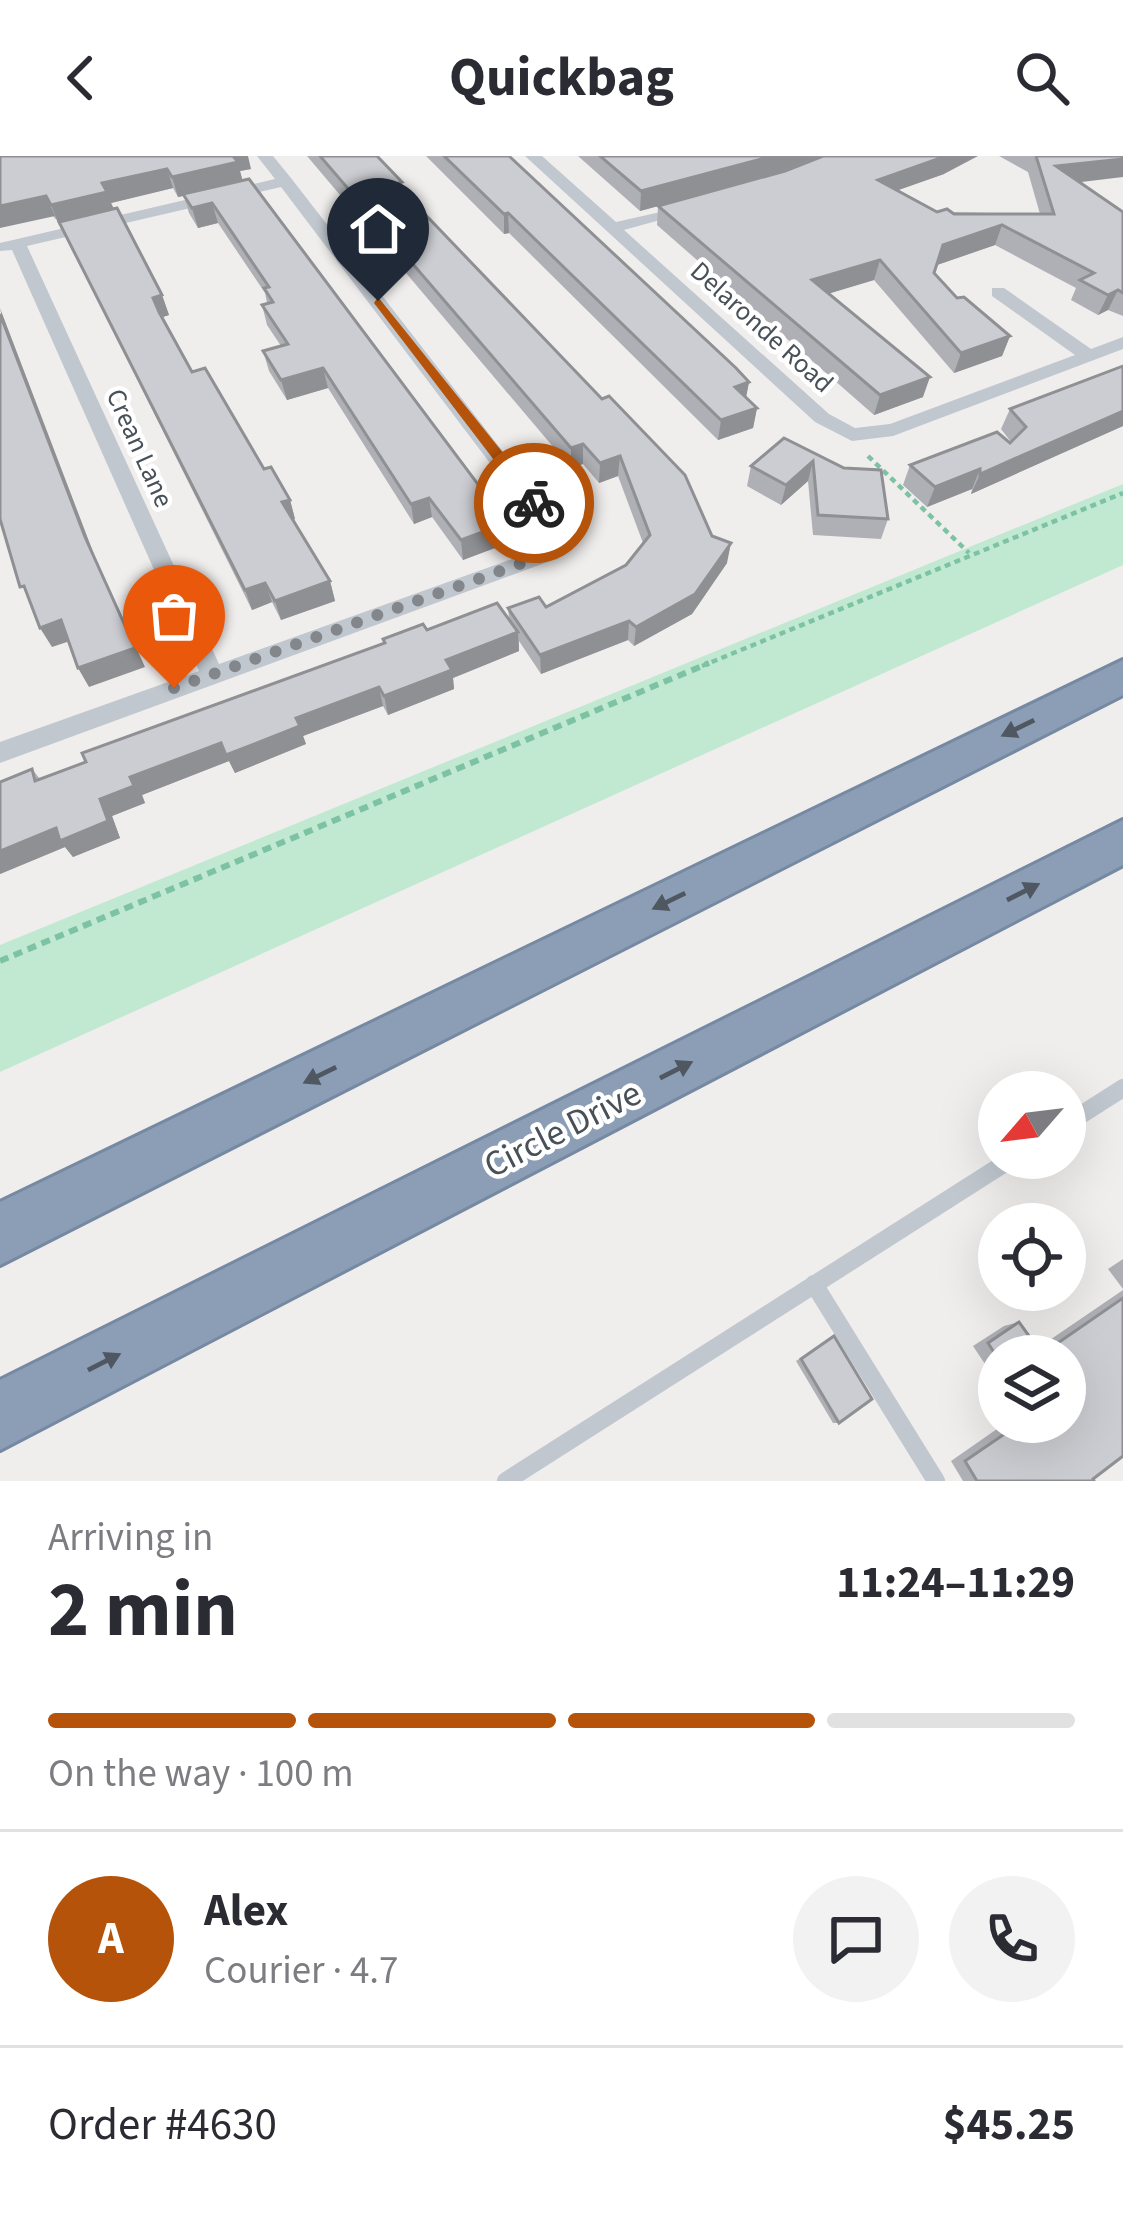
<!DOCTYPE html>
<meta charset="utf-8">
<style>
:root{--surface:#fff;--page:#f2f2f3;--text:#2b2b33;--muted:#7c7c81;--line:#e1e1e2;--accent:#b45309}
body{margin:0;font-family:"Source Sans 3",sans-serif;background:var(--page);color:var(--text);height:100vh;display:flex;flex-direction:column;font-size:45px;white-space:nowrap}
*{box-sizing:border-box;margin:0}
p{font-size:39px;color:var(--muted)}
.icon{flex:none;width:66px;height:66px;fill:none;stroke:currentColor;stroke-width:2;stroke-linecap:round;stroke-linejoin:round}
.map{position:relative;height:1325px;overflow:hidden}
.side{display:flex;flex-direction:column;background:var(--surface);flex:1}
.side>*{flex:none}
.needle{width:78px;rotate:242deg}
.controls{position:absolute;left:978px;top:915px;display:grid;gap:24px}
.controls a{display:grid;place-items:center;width:108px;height:108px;border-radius:50%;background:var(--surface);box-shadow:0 12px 48px #0002;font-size:60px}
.pin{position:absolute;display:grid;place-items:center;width:102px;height:102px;color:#fff;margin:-123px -51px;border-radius:50% 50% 50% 0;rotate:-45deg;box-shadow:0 0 12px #0007}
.pin .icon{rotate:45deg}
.courier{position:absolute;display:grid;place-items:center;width:120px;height:120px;margin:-60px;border:9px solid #b45309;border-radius:50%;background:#fff;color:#222;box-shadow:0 3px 15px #0007}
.summary em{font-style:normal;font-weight:700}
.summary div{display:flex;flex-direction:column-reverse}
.summary{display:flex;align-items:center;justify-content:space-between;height:204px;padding:0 48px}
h1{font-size:78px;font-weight:700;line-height:90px}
.bar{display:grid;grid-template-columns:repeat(4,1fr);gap:18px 12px;align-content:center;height:144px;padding:0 48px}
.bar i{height:15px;border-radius:9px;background:var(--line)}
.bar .selected{background:var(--accent)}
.bar p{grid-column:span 4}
.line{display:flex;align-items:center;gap:30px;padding:0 48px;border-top:3px solid var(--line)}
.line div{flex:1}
.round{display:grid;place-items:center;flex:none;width:126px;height:126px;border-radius:63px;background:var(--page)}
header{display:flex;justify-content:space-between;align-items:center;height:156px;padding:0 48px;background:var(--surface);font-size:54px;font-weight:700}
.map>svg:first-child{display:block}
</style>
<header><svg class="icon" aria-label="back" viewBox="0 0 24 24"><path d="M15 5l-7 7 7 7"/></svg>Quickbag<svg class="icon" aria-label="search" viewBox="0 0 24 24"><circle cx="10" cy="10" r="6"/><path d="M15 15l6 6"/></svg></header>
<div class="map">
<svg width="1123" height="1325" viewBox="0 0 1123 1325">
<rect width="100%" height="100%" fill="#f0eeed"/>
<polygon fill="#c1e9d2" points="1123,328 1123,409 0,916 0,789"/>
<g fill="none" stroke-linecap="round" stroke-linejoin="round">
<defs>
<g id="motorway">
<polygon points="1123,504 1123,539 0,1109 0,1046"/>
<polygon points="1123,664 1123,709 0,1294 0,1224"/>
</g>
</defs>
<use href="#motorway" stroke="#7689a2" stroke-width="6"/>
<g stroke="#7dc2a3" stroke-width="4.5" stroke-dasharray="6 4.5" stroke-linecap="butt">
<polyline points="868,300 969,397"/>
<polyline points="702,510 1123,337"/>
</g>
<polyline stroke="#7dc2a3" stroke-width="6" stroke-dasharray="9 6" stroke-linecap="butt" points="0,805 709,507"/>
<g stroke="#c0c7ce" stroke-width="18">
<polyline points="1065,969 1123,932"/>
<polyline points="814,1128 936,1325"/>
<polyline points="506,1325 1013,1002"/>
</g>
<g fill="#c0c7ce" fill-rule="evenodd">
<path d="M257 0H273L291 22 569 381 553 404 0 607V586L199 515 12 94 0 95V87L275 23ZM281 31 546 381 537 394 219 508 27 90Z"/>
<polygon points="525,0 542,0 616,66 696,48 696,54 624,74 829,258 855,272 890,268 1075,199 992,140 992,132 1004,132 1091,193 1123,181 1123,193 893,280 852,285 815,266"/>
</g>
<use href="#motorway" fill="#8b9eb6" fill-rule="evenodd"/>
</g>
<g fill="#afb0b5">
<polygon points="0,0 251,13 240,15 242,24 507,367 508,387 463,404 432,361 414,368 328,232 287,244 269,215 263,195 281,190 267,169 262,149 267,147 265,137 218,67 198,72 189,57 184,40 178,41 173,32 111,47 162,139 169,159 162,161 192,216 264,313 290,344 295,363 293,364 330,425 335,445 281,464 272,446 252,454 60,68"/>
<polygon points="307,0 377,0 403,35 712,380 727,407 692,458 634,490 628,484 541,518 519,485 519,495 453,522 454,533 388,559 383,550 303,580 306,588 235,617 229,605 142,639 145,647 112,660 120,682 73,701 65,691 0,718 0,626 32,613 40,623 384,488 383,483 427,474 509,462 508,452 546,451 626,409 643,387 618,320 599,327 583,308 571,312"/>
<polygon points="426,0 509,0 749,226 746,242 757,252 753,272 718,284 509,77 504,78"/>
<polygon points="578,0 820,0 772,18 944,18 898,34 937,56 1040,58 1028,16 999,0 1123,0 1079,26 1123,56 1123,160 1108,154 1098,159 1071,144 1076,132 995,89 937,109 934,117 957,142 1010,180 1002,200 954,217 874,124 829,137 923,241 874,259 657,69 658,50 662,49 640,55"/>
<polygon points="1123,210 1123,270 971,338 972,333 927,351 903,329 910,309 1010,287 1011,286 1001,273 1010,253"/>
<polygon points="784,282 888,363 881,383 813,379 808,325 781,349 747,330 751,310"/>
<polygon points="1123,1103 1123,1133 1108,1113"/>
<polygon points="1123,1134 1123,1300 1093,1323 1094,1325 963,1325 951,1305 1007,1266 1065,1266 999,1200 999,1229 973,1190 1004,1170 1019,1166 1038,1192"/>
<polygon points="834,1180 839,1267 833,1267 796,1205"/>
</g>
<g fill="#8f9093">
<polygon points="231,0 248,0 251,13 240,15 243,26 178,41 172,21"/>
<polygon points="772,0 820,0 769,20 640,55 641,35"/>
<polygon points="946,0 978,0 944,18 873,43 878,24"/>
<polygon points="1123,3 1123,21 1048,30 1056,10"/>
<polygon points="167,13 173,32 111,47 115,56 59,69 51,49 102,27"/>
<polygon points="46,40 55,60 0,72 0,50"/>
<polygon points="212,47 218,67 198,72 192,52"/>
<polygon points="508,57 509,77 504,78 504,58"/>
<polygon points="1002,69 995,89 937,109 943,89"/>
<polygon points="880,104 874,124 808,144 812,124"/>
<polygon points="1118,134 1108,154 1098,159 1108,139"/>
<polygon points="162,139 169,159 160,162 153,142"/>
<polygon points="0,152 95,401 145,511 89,531 78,512"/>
<polygon points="1010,180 1002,200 954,217 961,197"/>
<polygon points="323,212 328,232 287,244 281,224"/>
<polygon points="930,221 923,241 874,259 880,239"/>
<polygon points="749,226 745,246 735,231"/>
<polygon points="757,252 753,272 718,284 721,264"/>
<polygon points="1123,255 1123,270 971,338 980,318"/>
<polygon points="583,288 583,308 571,312 571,292"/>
<polygon points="620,300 618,320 599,327 600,307"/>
<polygon points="813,305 808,325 781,349 786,329"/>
<polygon points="980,313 972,333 927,351 935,331"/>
<polygon points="429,342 432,361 414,368 411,348"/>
<polygon points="290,344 295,363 288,366 282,346"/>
<polygon points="507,367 508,387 463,404 461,384"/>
<polygon points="731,387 727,407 692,458 634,490 636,471"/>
<polygon points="330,425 335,445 281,464 275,445"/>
<polygon points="265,427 272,446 252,454 245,434"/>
<polygon points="61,464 73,484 52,491 40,472"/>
<polygon points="629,465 628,484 541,518 540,499"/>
<polygon points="518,476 519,495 453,522 454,533 388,559 384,540 446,504"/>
<polygon points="379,531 383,550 303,580 306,588 235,617 229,605 142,639 145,647 112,660 120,682 73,701 65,691 0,718 0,695 56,672 130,621"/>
</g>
<g fill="#cccdd2" stroke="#8f9093" stroke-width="3">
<polygon points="0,0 233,0 238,6 172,21 167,13 102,27 107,36 51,49 46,40 0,50"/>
<polygon points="320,0 377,0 402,26 396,28 602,243 609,240 685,319 712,380 731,387 695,438 636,471 629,465 540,499 508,452 539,441 546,451 626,409 650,379 620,300 600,307 583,288 571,292"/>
<polygon points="444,0 509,0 736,212 749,226 735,231 757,252 721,264 508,57 504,58"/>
<polygon points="600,0 773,0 641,35"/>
<polygon points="823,0 946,0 878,24 937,56 947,53 954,58 1054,58 1036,0 1123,0 1123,3 1056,10 1123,56 1123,137 1118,134 1108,139 1080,124 1094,117 1002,69 943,89 934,117 957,142 964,141 1010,180 961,197 880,104 812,124 930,221 880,239 658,50 785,15"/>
<polygon points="249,23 507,367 461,384 429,342 411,348 323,212 281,224 263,195 288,188 262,149 273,146 264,132 269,131 212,47 192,52 183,38"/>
<polygon points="117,52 162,139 153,142 159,156 192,216 205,212 264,313 271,311 290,344 282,346 330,425 275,445 265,427 245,434 59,66"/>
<polygon points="0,158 85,381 135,492 78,512 61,464 40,472 24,430 20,431 0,363"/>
<polygon points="1123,210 1123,255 980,318 980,313 935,331 910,309 997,276 1010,287 1026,271 1010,253"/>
<polygon points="784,282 844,312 881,314 888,363 818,359 813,305 786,329 751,310"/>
<polygon points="497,447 518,476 446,504 452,514 384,540 379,531 296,562 300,570 226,599 221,587 130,621 134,630 100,643 108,665 60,685 56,672 0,695 0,626 32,613 35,625 86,606 82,597 385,487 383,483 423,468 427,474"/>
<polygon points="1123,1142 1123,1300 1093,1323 1094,1325 977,1325 965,1305 1022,1266 1065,1266 1065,1200 999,1200 999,1204 988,1187 1019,1166 1042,1198"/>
<polygon points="834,1180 872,1243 839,1267 801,1203"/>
</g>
<defs><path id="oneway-solid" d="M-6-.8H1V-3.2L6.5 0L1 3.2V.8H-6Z" transform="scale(3)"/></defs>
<g fill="#4f5861">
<use href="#oneway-solid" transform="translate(1018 572) rotate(154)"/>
<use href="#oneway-solid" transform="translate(1023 736) rotate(-27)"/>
<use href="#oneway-solid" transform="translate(669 745) rotate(154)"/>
<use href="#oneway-solid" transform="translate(676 914) rotate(-27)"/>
<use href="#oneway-solid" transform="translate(320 919) rotate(154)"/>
<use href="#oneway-solid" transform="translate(104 1206) rotate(-27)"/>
</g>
<polygon fill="#b45309" points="378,141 540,343 540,350 529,350 374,147"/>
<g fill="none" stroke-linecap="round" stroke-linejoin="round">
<polyline stroke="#83878c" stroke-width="12" stroke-dasharray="0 21.6" points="174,532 545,399 558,381 534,347"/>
</g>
<g text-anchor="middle" stroke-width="9" stroke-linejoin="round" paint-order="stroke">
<g font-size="27" fill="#485058" stroke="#fff">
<text transform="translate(762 171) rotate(42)" y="9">Delaronde Road</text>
<text transform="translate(140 292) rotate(66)" y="9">Crean Lane</text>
</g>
<g font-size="36" fill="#485058" stroke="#fff">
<text transform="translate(562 972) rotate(-27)" y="13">Circle Drive</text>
</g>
</g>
</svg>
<div class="controls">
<a><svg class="needle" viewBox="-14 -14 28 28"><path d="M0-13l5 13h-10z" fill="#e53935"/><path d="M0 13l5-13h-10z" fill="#7c7c81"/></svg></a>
<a><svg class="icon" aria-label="locate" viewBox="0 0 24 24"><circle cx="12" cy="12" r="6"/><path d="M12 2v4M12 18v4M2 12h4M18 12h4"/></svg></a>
<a><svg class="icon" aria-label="layers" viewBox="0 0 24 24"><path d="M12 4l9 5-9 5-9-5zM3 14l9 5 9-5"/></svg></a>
</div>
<div class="pin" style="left:174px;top:532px;background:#ea580c"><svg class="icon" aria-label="bag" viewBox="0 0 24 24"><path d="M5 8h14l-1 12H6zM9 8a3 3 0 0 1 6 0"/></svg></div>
<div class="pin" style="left:378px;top:145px;background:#1f2937"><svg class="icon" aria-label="home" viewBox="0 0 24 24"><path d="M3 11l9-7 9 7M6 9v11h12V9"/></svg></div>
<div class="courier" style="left:534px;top:347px"><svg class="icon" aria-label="bike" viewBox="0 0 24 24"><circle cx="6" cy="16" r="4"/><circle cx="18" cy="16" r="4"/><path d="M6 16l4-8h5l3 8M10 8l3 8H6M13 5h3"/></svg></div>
</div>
<section class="side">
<div class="summary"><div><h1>2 min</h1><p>Arriving in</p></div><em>11:24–11:29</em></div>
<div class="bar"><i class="selected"></i><i class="selected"></i><i class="selected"></i><i></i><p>On the way · 100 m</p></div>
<div class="line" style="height:216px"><b class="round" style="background:var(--accent);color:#fff">A</b><div><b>Alex</b><p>Courier · 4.7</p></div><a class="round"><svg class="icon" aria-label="chat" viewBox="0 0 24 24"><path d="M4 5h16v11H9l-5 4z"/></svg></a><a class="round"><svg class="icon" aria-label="phone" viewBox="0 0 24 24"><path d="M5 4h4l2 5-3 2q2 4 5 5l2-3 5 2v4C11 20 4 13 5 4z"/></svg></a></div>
<div class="line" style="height:156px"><div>Order #4630</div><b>$45.25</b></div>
</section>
